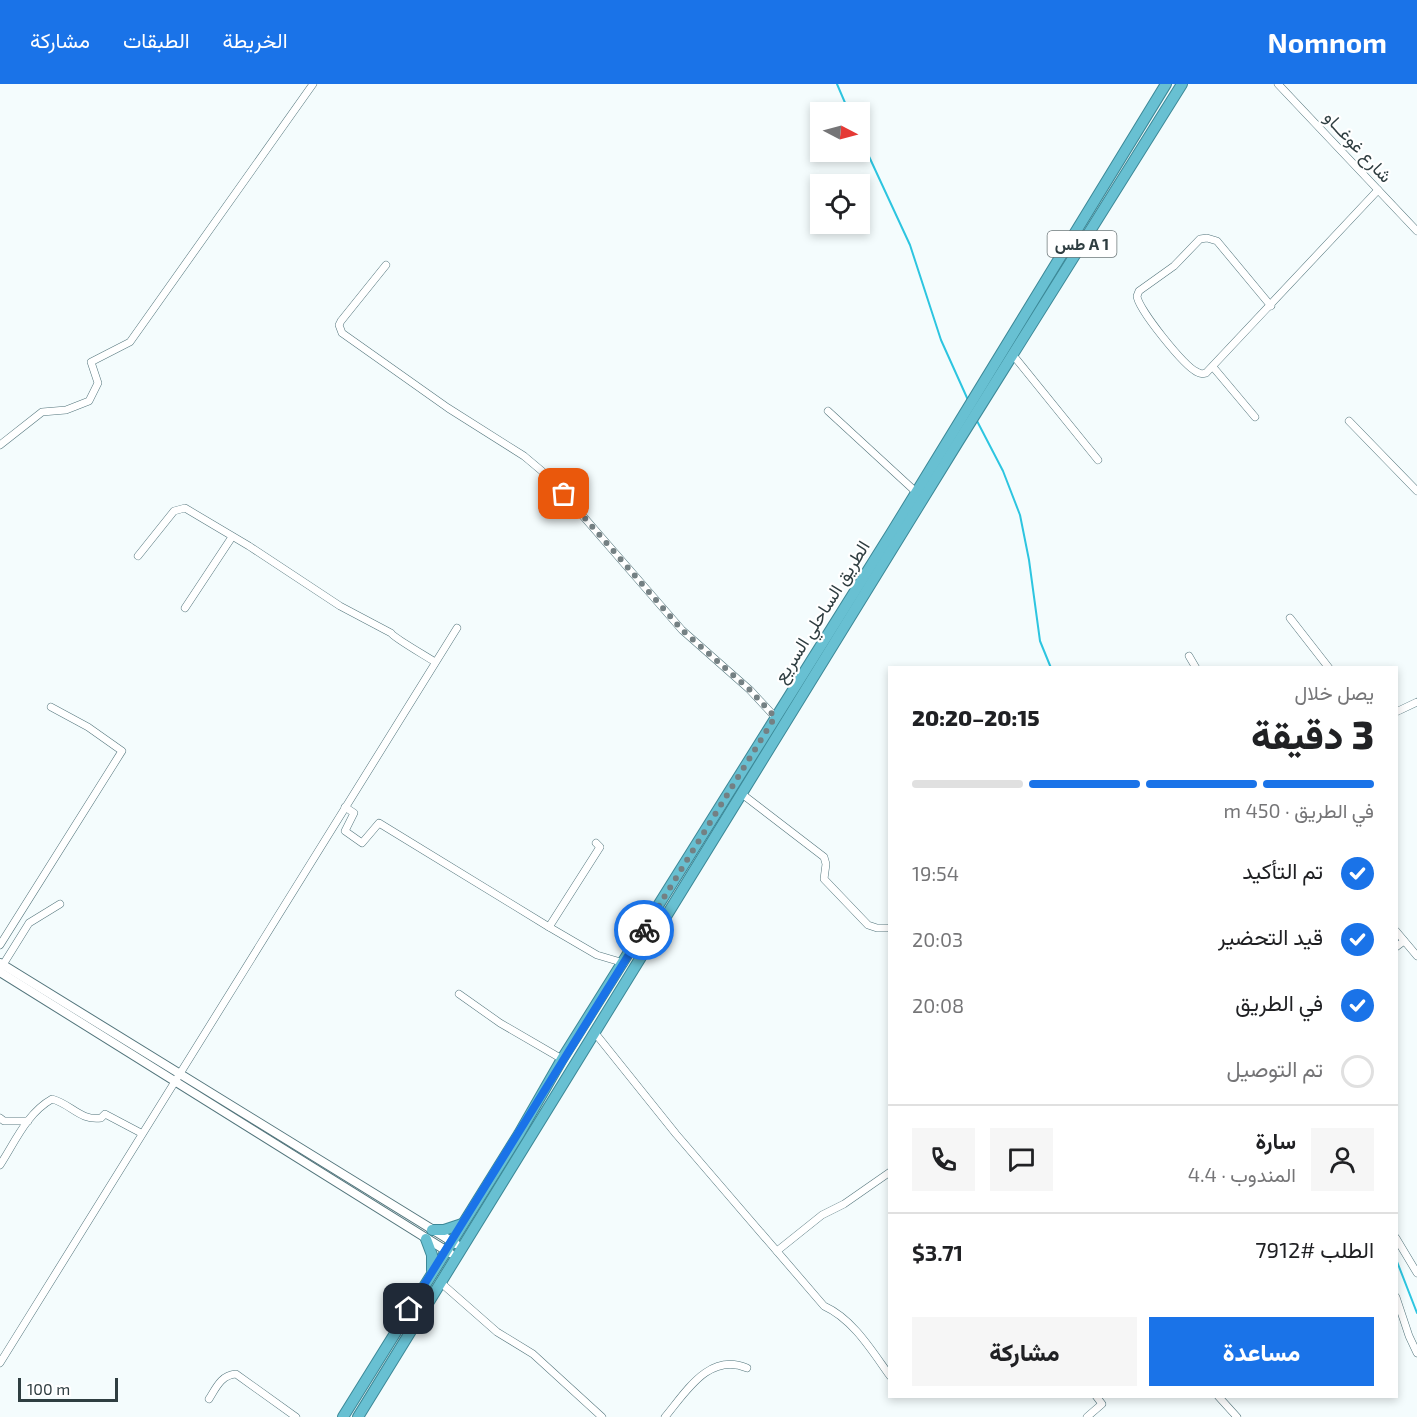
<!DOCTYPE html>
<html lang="ar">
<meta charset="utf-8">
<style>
:root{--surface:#fff;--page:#f6f6f6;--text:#202124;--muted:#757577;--line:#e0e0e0;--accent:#1a73e8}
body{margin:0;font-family:"Exo 2",Vazirmatn,sans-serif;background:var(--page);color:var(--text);direction:rtl;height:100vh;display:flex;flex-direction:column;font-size:22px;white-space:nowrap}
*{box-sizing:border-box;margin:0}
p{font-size:20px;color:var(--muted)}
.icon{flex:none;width:33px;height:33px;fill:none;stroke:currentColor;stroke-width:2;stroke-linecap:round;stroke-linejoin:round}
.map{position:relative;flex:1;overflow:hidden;direction:ltr}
.details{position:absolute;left:888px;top:582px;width:510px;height:732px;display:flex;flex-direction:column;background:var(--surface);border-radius:0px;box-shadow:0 3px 9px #0003;direction:rtl}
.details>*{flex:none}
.needle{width:39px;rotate:96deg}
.tools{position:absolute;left:810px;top:18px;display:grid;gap:12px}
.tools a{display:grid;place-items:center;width:60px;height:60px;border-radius:0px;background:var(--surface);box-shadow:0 3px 9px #0003;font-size:30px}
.scale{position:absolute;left:18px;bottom:15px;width:100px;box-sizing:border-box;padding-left:6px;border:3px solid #2f3e41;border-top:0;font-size:16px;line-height:21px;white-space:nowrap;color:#2f3e41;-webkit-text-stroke:4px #fff;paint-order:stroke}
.pin{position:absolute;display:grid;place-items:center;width:51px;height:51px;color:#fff;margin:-26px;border-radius:12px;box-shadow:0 3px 9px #0006}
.courier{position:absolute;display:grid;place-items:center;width:60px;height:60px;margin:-30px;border:4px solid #1a73e8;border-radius:50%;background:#fff;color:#222;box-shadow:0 2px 8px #0007}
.summary em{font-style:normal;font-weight:800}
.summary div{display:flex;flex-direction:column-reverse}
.summary{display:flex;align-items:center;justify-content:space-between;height:102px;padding:0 24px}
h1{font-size:39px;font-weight:800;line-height:45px}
.bar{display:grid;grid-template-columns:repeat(4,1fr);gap:9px 6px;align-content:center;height:72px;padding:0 24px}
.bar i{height:8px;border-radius:4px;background:var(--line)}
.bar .current{background:var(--accent)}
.bar p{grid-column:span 4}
.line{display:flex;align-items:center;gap:15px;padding:0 24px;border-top:2px solid var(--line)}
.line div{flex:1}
.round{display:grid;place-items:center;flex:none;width:63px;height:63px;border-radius:0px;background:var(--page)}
ol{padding:0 24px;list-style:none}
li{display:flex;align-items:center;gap:18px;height:66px}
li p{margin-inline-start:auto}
li .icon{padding:6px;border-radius:50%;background:var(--accent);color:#fff;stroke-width:4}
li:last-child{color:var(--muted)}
li i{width:33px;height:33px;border:3px solid var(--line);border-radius:50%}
.button{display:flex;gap:12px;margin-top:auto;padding:12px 24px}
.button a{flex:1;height:69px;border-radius:0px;background:var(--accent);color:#fff;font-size:24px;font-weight:800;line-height:69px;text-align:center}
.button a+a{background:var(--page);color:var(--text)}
header{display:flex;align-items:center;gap:36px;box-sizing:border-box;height:84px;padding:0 30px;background:var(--accent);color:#fff}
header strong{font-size:28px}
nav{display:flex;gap:33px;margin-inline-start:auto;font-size:21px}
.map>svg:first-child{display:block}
</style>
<header>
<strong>Nomnom</strong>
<nav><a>الخريطة</a><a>الطبقات</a><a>مشاركة</a></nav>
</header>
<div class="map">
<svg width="1417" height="1333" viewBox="0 0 1417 1333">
<rect width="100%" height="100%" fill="#f4fcfd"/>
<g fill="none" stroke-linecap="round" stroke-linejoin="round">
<g stroke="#2dc5e0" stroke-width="2">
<polyline points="837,0 849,28"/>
<polyline points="860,53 910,161 941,256 968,316"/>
<polyline points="976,335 1003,387 1020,431 1029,476 1040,557 1051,584"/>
<polyline points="1396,1175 1417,1229"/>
</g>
<defs>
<g id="minor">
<polyline points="1278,0 1417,147"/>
<polyline points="386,181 341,237 339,241 342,249 448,324 524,372 549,393 682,546 750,606 775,633"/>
<path d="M1271 222 1217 157 1207 154 1200 155 1174 182 1139 207 1137 212C1138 225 1184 282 1197 288 1201 290 1202 290 1206 289L1378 106"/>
<polyline points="1013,271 1098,376"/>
<polyline points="1213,283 1255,333"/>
<polyline points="828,327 916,408"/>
<polyline points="1349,337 1417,407"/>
<polyline points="0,361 42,328 66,326 89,317 98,299 91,278 130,258 313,0"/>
<path d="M138 472 174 427 185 424 249 462 340 522 391 549C394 554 426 572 435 578"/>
<polyline points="185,524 232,453"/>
<polyline points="1290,534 1329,584"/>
<polyline points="1189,572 1196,584"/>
<polyline points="1396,628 1417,618"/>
<polyline points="742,710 824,773 826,780 824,795 868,841 877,844 887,844"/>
<polyline points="345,723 354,729 345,747 362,759 379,739 549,843"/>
<polyline points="596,759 600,763 549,843 597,871 624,879"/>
<polyline points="1396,847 1417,872"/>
<polyline points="0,861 122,667 88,643 51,623"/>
<polyline points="1396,863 1404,857"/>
<polyline points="1,884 29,839 60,820"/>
<polyline points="459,910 500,939 562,975"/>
<path d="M595 949 676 1050 824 1222C853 1235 872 1267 890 1292"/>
<polyline points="0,1034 4,1037 28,1037"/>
<path d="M0 1081C15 1058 27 1029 52 1015 71 1020 80 1037 101 1034L105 1030 141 1049"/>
<polyline points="1396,1154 1417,1189"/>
<polyline points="777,1167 822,1131 844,1120 890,1088"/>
<polyline points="440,1198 497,1248 533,1270 602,1333"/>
<polyline points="1396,1213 1409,1252 1417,1269"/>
<polyline points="0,1279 457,544"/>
<polyline points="1218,1312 1237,1333"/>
<path d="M209 1315C216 1304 221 1291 236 1290L296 1333"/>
<path d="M665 1333C686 1308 709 1268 747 1284"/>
<polyline points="1087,1333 1102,1320 1096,1312"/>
</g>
<g id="tertiary">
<polyline points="0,879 456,1160"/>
<polyline points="0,888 450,1169"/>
</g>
<g id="trunk">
<polyline points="432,1146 444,1146 462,1140"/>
<polyline points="426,1155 432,1171 432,1186"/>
<polyline points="343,1333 519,1050 562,975 892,448 1166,0"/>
<polyline points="358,1333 958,358 1182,0"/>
</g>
</defs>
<use href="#minor" stroke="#53757c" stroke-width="8"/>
<use href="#tertiary" stroke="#53757c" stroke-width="10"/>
<use href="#trunk" stroke="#3c8897" stroke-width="12"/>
<use href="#minor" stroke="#fff" stroke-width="7"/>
<use href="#tertiary" stroke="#fff" stroke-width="8"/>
<use href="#trunk" stroke="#68c0d2" stroke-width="10"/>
</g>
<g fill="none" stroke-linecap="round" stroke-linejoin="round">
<polyline stroke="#748083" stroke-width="6" stroke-dasharray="0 10.8" points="564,410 682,546 750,606 775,633 644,846"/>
<path stroke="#1a73e8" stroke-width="8" d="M409 1225C487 1099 566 972 644 846"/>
</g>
<g text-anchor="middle" stroke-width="4.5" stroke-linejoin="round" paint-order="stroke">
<rect fill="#fff" stroke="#6d787a" stroke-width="1.5" x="1047.5" y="147" width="69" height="26" rx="4.5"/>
<g font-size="16" font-weight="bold" fill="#2f3e41">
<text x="1082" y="166">طس A 1</text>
</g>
<g font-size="18" fill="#2f3e41" stroke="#fff">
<text transform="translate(1358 63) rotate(47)" y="6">شارع غوغــاو</text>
<text transform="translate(822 528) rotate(-58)" y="6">الطريق الساحلي السريع</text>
</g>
</g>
</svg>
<div class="tools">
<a><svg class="needle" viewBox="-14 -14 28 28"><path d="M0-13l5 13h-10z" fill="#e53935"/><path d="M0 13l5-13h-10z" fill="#757577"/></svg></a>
<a><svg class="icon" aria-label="locate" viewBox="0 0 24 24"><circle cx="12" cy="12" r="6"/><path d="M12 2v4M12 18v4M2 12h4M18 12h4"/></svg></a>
</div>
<div class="scale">100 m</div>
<div class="pin" style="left:564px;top:410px;background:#ea580c"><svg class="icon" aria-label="bag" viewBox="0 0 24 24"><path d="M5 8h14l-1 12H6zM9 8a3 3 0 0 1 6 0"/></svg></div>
<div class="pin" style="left:409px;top:1225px;background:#1f2937"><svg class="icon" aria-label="home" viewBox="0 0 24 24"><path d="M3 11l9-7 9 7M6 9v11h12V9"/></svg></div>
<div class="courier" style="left:644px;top:846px"><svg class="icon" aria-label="bike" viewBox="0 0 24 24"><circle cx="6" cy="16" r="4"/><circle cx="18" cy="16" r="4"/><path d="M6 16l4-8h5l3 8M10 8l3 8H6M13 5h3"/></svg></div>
<section class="details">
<div class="summary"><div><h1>3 دقيقة</h1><p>يصل خلال</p></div><em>20:15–20:20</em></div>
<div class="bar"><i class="current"></i><i class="current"></i><i class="current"></i><i></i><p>في الطريق · 450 m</p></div>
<ol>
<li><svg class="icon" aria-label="check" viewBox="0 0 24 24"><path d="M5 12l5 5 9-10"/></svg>تم التأكيد<p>19:54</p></li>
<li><svg class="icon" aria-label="check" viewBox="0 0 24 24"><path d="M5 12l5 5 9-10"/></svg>قيد التحضير<p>20:03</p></li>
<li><svg class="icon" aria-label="check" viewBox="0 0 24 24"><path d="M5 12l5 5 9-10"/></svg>في الطريق<p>20:08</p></li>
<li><i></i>تم التوصيل</li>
</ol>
<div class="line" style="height:108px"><a class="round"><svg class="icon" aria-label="person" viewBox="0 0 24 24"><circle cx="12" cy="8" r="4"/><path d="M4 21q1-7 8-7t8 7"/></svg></a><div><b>سارة</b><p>المندوب · 4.4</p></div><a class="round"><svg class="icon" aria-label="chat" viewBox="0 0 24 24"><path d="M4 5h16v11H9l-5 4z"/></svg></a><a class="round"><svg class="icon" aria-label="phone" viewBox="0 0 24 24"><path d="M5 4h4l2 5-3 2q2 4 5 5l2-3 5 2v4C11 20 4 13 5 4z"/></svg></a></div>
<div class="line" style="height:78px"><div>الطلب #7912</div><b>$3.71</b></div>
<div class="button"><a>مساعدة</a><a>مشاركة</a></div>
</section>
</div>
